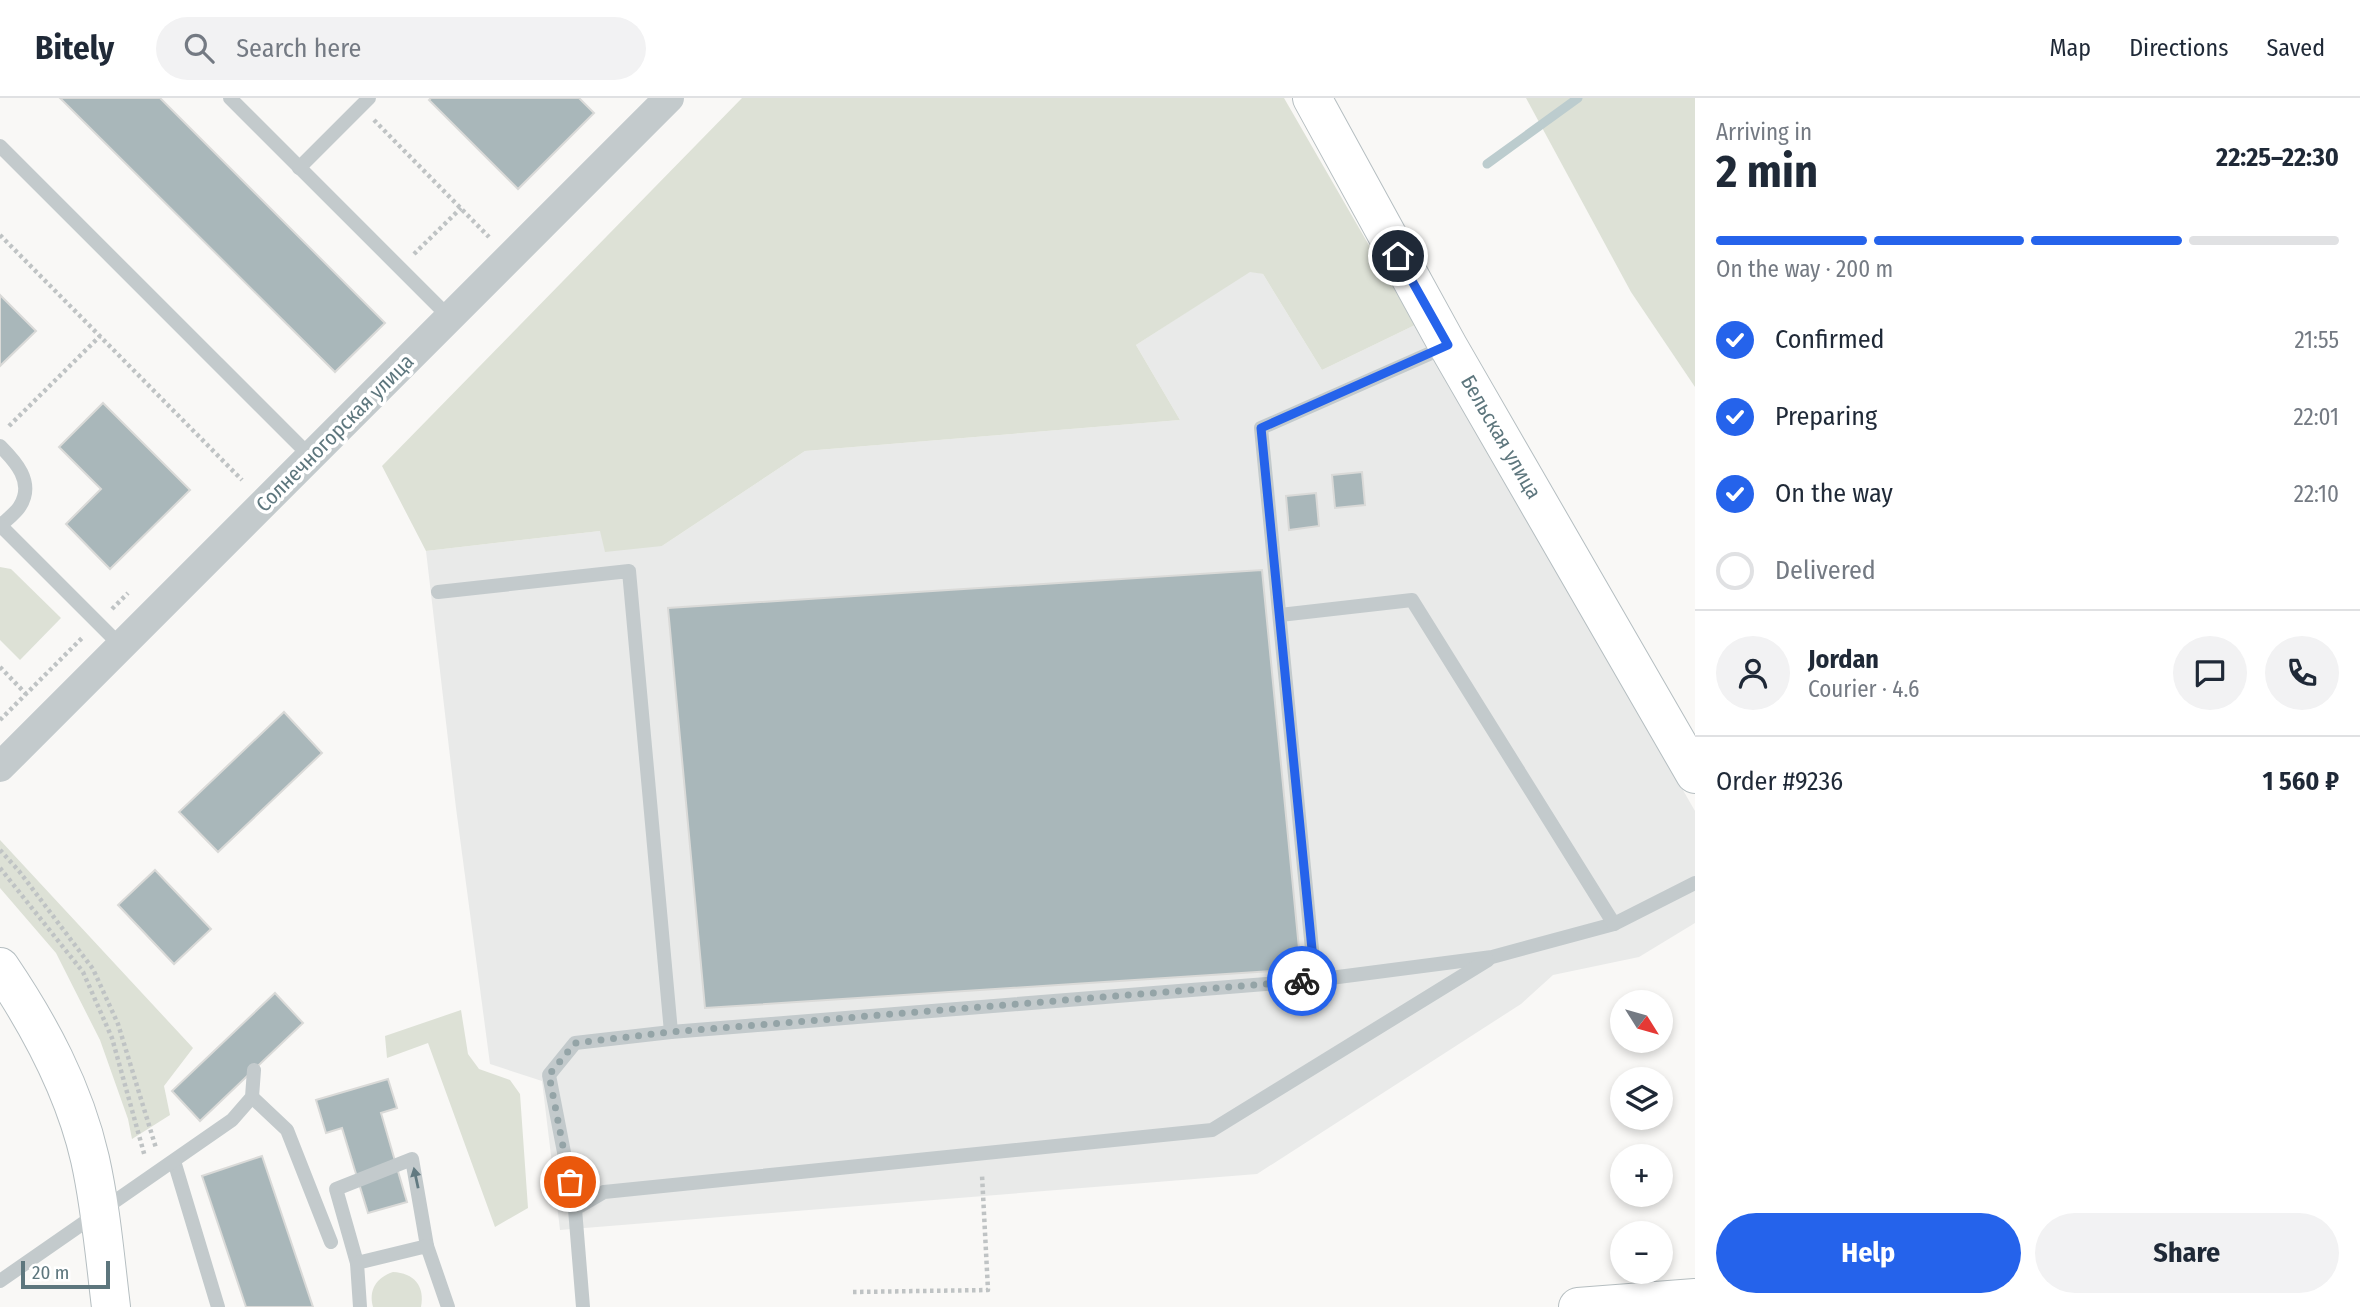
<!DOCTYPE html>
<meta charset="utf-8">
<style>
:root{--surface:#fff;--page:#f2f2f3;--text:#1f2937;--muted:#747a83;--line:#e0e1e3;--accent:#2563eb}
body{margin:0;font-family:"Fira Sans Condensed",sans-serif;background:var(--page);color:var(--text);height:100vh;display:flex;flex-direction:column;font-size:26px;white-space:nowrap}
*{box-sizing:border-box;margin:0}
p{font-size:23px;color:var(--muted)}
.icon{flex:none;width:38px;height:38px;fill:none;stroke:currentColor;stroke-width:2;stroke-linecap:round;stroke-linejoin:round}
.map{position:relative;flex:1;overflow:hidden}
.panel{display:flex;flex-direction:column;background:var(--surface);width:665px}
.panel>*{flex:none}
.needle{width:46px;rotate:127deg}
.fabs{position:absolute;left:1610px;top:892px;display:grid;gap:14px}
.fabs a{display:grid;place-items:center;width:63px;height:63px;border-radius:50%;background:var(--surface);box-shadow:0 4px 10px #0003;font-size:35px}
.scale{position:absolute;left:21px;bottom:18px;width:89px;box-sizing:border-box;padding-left:7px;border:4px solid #5d767d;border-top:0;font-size:19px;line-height:24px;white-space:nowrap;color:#5d767d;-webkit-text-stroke:5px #fff;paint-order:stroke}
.pin{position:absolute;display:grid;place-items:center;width:60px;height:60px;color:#fff;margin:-30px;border:4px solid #fff;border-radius:50%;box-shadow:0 2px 7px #0007}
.courier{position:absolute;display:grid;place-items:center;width:70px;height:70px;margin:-35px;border:5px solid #2563eb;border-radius:50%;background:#fff;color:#222;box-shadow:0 2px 9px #0007}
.head em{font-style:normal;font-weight:700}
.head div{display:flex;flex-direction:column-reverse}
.head{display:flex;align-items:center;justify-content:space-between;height:119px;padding:0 21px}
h1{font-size:46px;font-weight:700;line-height:52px}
.bar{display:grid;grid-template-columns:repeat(4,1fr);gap:10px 7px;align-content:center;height:84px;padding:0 21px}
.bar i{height:9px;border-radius:5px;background:var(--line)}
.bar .on{background:var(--accent)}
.bar p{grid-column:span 4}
.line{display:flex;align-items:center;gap:18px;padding:0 21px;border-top:2px solid var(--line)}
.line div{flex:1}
.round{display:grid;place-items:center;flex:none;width:74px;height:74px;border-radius:37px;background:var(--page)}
ol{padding:0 21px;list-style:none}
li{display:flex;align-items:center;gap:21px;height:77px}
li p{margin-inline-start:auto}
li .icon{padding:7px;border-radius:50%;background:var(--accent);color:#fff;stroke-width:4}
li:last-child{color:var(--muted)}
li i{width:38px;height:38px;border:4px solid var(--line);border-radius:50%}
.button{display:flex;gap:14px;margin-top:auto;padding:14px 21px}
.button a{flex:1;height:80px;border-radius:42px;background:var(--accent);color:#fff;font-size:28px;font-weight:700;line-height:80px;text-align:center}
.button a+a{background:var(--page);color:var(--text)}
header{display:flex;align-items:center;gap:42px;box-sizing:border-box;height:98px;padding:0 35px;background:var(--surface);border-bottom:2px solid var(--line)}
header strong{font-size:33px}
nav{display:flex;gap:38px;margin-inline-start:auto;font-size:24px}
.search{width:490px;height:63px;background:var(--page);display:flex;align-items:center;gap:18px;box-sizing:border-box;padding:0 24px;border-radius:38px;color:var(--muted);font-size:26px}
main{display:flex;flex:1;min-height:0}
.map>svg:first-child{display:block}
</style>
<header>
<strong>Bitely</strong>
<div class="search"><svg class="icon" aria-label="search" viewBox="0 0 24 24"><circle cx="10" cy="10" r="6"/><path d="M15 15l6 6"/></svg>Search here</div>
<nav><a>Map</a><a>Directions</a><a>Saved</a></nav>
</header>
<main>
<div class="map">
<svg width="1695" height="1209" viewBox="0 0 1695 1209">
<rect width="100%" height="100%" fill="#f9f8f6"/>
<polygon fill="#e9eae9" points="1250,173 1263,176 1322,272 1415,227 1695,713 1695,825 1639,859 1553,877 1521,906 1257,1076 560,1132 542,983 490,966 456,710 426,453 600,433 662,448 805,353 1180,322 1136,247"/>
<g fill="#dde1d6">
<polygon points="742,0 1284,0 1415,227 1322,272 1263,176 1250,174 1136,247 1180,322 805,353 662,448 605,454 600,433 426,453 382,368"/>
<polygon points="1526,0 1695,0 1695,289 1631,194"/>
<polygon points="0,469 11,471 61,520 20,562 0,542"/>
<polygon points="0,742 193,950 164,988 170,1017 132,1041 128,1021 100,942 56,855 0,790"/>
<polygon points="461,912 468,956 479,971 510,982 520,996 528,1110 495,1129 428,945 387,960 385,938"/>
<path d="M393 1174C414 1175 425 1188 421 1209H373C368 1192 377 1179 393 1174Z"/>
</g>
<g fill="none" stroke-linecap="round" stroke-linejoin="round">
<polyline stroke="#bcccce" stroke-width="9" points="1487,66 1578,0"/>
</g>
<g fill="#a9b7ba" stroke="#dadad8" stroke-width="2">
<polygon points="60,0 160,0 385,225 335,274"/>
<polygon points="431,0 579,0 594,15 518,91 429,2"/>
<polygon points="0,197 36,233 0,268"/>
<polygon points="103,305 190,392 110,471 66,426 101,391 59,349"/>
<polygon points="1362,374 1365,407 1335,410 1332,377"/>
<polygon points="1316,395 1319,428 1289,432 1286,398"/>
<polygon points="1262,472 1301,871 705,910 668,510"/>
<polygon points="284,614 322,655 218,754 179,714"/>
<polygon points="155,772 211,831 174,866 118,807"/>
<polygon points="275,895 303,925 200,1023 172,993"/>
<polygon points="388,981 397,1010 381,1015 407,1104 368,1115 342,1030 326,1035 316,1002"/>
<polygon points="262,1058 313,1209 246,1209 202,1078"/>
</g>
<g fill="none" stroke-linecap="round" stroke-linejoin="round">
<defs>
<g id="secondary">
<polyline points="1312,0 1448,248 1695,676"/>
<path d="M0 869C40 928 74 991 90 1061 101 1110 105 1160 111 1209"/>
</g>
<polyline id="primary" points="1578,1209 1695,1200"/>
</defs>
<use href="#secondary" stroke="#b5bec1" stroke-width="40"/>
<use href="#primary" stroke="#b6bec0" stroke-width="40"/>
<g stroke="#bfc3c4" stroke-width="4.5" stroke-dasharray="3.5 3.5" stroke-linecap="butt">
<polyline points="374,22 489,139"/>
<polyline points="0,137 242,382"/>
<polyline points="414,156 461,110"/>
<polyline points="9,328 100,238"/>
<polyline points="112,511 128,495"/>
<polyline points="0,569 26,596"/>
<polyline points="0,622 83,539"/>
<polyline points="0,752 19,773 93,871 118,926 156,1050"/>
<polyline points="0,770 83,874 112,940 145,1059"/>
<polyline points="853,1194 988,1192 982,1077"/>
</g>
<g stroke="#c3cacc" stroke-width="14">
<polyline points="230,0 450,220"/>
<polyline points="0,48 311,359"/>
<polyline points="299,70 369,0"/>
<path d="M0 348C15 363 35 384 20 408 16 415 6 422 0 428"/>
<polyline points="1,428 121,548"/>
<polyline points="438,494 629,473 671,934 1315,882 1492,859 1614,826"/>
<polyline points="1280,517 1412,502 1614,826 1695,785"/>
<polyline points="1315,882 1261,330 1447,248"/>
<polyline points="252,999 287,1032 331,1144"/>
<polyline points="174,1063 218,1209"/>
<polyline points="575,1111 549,977 575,945 671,934"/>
<polyline points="357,1165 336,1091 412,1061 427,1148"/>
<polyline points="0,1183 232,1022 252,999 254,972"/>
<polyline points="360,1209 357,1165 427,1148 448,1209"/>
<polyline points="583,1209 575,1111 604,1094 1212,1032 1488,862"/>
</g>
<polyline stroke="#c3cacc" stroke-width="30" points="0,669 669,0"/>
<use href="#secondary" stroke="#fff" stroke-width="38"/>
<use href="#primary" stroke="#fff" stroke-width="38"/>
</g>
<defs><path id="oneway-solid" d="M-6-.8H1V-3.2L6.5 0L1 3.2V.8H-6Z" transform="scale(1.75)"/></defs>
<use fill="#627a81" href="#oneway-solid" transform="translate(416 1080) rotate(-102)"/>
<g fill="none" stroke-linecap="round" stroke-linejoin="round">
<polyline stroke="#94a4a7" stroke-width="7" stroke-dasharray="0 12.6" points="570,1084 549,977 575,945 671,934 1302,883"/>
<polyline stroke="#2563eb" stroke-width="9" points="1302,883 1315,882 1261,330 1448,247 1398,158"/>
</g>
<g text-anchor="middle" stroke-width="7" stroke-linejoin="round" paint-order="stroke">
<g font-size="21" fill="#5d767d" stroke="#fff">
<text transform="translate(335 335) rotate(-45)" y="7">Солнечногорская улица</text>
<text transform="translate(1501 339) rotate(60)" y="7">Бельская улица</text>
</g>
</g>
</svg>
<div class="fabs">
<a><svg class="needle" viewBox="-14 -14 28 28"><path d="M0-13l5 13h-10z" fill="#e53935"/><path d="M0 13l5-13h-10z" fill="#747a83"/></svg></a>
<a><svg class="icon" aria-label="layers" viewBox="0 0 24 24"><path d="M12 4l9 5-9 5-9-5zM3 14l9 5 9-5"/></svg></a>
<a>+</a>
<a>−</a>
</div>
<div class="scale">20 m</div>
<div class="pin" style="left:570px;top:1084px;background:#ea580c"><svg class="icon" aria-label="bag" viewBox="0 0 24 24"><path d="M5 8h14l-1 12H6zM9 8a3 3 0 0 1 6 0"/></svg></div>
<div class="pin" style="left:1398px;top:158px;background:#1f2937"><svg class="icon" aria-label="home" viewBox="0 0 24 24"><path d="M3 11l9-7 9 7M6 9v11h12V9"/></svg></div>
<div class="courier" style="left:1302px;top:883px"><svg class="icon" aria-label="bike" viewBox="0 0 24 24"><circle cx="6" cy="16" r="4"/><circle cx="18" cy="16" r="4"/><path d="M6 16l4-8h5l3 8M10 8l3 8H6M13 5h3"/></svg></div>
</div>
<section class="panel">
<div class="head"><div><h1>2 min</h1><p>Arriving in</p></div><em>22:25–22:30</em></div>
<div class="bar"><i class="on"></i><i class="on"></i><i class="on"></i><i></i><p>On the way · 200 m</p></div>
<ol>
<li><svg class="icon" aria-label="check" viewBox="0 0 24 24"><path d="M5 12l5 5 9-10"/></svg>Confirmed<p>21:55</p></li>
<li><svg class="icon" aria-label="check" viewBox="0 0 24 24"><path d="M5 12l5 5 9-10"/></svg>Preparing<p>22:01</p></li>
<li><svg class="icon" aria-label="check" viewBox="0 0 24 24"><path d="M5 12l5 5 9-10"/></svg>On the way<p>22:10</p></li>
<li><i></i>Delivered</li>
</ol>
<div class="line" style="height:126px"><a class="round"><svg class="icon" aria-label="person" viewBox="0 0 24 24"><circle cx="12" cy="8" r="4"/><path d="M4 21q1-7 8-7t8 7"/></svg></a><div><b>Jordan</b><p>Courier · 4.6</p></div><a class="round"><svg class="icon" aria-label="chat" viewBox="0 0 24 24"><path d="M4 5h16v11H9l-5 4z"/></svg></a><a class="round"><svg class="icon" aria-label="phone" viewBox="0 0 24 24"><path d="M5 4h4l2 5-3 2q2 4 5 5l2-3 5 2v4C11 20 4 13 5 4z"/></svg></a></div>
<div class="line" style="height:91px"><div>Order #9236</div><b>1 560 ₽</b></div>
<div class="button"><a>Help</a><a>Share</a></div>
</section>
</main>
